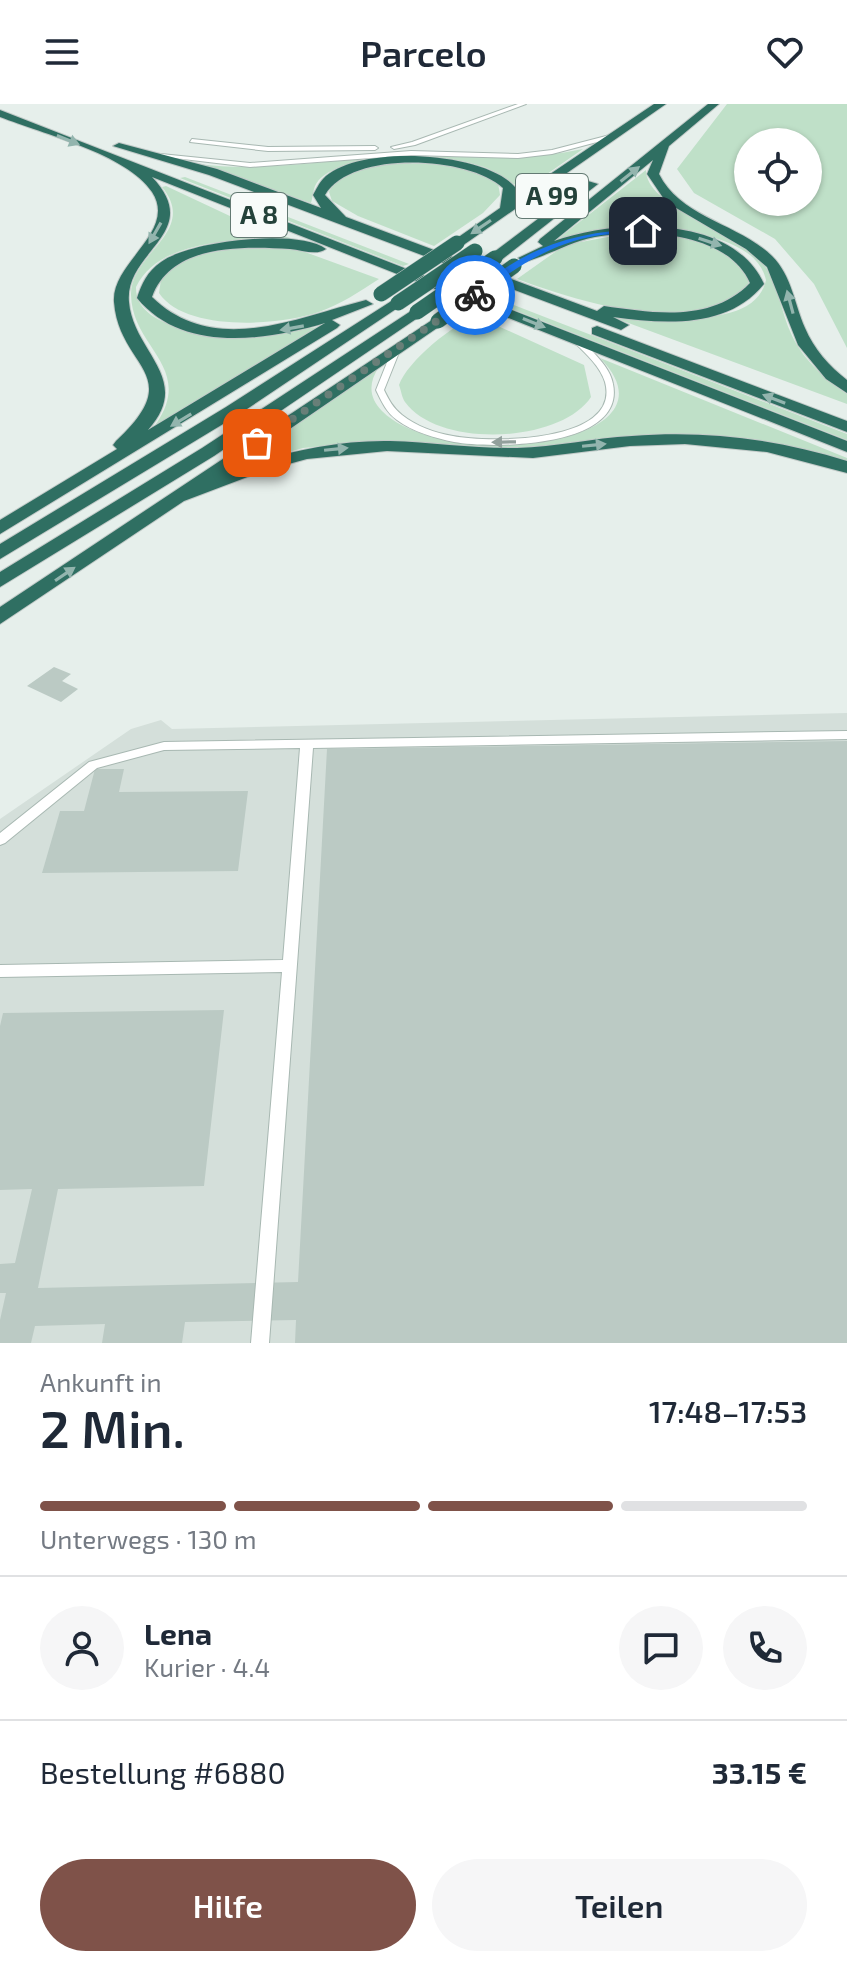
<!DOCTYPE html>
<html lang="de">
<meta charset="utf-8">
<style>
:root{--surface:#fff;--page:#f6f6f7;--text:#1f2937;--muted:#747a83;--line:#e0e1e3;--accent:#7f5249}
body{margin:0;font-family:"Exo 2",sans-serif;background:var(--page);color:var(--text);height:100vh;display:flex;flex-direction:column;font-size:30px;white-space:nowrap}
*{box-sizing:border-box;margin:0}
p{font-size:26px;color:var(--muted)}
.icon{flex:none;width:44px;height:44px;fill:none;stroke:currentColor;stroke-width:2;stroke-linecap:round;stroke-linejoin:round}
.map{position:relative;height:1239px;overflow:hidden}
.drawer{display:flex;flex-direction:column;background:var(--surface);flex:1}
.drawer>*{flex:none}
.controls{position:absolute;left:734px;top:24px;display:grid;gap:16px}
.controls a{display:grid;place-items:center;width:88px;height:88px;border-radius:50%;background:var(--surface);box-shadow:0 2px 6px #0004;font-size:40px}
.pin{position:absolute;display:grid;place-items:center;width:68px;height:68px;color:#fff;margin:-34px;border-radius:16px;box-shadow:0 4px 12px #0006}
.courier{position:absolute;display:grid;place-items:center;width:80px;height:80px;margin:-40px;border:6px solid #1a73e8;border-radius:50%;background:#fff;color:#222;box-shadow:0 2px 10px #0007}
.head em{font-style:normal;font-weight:600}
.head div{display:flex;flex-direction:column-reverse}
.head{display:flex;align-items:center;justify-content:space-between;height:136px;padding:0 40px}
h1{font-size:52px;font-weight:600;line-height:60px}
.bar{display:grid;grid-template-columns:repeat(4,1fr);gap:12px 8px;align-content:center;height:96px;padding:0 40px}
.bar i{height:10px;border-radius:6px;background:var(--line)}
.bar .active{background:var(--accent)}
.bar p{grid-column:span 4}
.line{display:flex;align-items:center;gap:20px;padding:0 40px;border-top:2px solid var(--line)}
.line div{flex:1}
.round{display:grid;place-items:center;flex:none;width:84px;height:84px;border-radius:42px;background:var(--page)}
.primary-button{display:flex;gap:16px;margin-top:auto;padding:16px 40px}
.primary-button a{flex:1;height:92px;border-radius:48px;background:var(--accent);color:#fff;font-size:32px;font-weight:600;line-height:92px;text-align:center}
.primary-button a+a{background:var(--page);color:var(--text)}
header{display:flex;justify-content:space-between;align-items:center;height:104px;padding:0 40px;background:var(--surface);font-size:36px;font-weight:600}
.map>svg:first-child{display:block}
</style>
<header><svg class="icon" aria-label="menu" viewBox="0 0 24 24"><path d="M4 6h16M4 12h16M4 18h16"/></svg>Parcelo<svg class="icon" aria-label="heart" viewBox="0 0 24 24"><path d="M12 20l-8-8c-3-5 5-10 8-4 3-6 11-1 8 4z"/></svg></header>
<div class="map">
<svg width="847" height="1239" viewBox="0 0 847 1239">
<rect width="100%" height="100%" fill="#e6efeb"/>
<polygon fill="#d4dfda" points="847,609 847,1239 0,1239 0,715 131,625 161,616 172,625"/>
<g fill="#bfe0c8" fill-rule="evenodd">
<path d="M727 0H847V244L814 180 775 135 694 89 677 65ZM748 38H808V98H748Z"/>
<path d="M583 45 527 84C513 84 499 68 484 63 448 50 353 47 322 73 312 81 314 90 311 99L198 60C267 69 331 54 400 53 462 51 521 58 583 45Z"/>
<path d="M400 59 450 61 473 66 498 79 500 91 483 109 434 142 358 112 332 97 329 88C341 63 376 62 400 59Z"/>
<path d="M646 66C645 100 729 129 754 150 778 171 778 199 790 227 801 254 823 273 847 290V300L615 214C653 209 754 230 766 176 752 113 605 122 559 134Z"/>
<polygon points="185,73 409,160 403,162 180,74"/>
<path d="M166 82 260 126 306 138C257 134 161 130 136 183 135 229 225 232 258 231 279 231 299 224 320 223L159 322 156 320C195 263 132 244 131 191 130 149 199 128 162 83Z"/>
<path d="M629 129C674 130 727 134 749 178 715 243 568 194 517 175L565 141Z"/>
<path d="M241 143 294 144 379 175C359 188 341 200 319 208 279 222 185 228 159 189L162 169 194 152Z"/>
<polygon points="493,193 847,330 847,336 489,196"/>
<path d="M478 213 584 261 591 293C561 339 439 345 405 298 402 294 401 286 399 281 407 258 454 218 478 213Z"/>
<path d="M600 254 847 354V358L663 331 519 344 365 338 303 344 229 365 379 263C368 279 369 294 382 307 443 369 688 343 600 254Z"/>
</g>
<g fill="#bbcac4">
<polygon points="54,563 71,570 62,577 78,585 61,598 27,582"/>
<polygon points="847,637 847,1239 295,1239 296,1216 185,1218 182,1239 102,1239 105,1220 35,1222 31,1239 0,1239 0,1216 6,1189 0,1189 0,1160 15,1159 32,1085 0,1086 0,922 3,909 224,906 204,1082 58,1085 38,1184 298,1178 327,645"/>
<polygon points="95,665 124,665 119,688 248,687 238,767 42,769 60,707 84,707"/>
</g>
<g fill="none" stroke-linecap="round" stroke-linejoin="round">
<defs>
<g id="service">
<polygon points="518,0 526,0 415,41 394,45 391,43 412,38"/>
<polygon points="610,31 612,34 552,50 518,54 411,51 250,63 158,52 161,50 250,59 411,47 518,50 552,46"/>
<polygon points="192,35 268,43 375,42 378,44 375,46 268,47 190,38"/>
<path d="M575 235H581C592 248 610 262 613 280 626 344 493 345 454 338 435 334 413 328 397 316 386 308 382 298 376 286L392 246 399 244 400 246 384 286C389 296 393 304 402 311 416 322 435 329 453 332 487 339 622 340 605 278 600 262 586 250 575 239Z"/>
<polygon points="847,627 847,635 313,644 269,1239 251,1239 282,868 0,873 0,861 283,856 300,644 164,646 97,664 5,739 0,741 0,729 89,658 164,638"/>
</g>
<g id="motorway">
<path d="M654 0H666L462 142 450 139 500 104 503 84C468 52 352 46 325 91L346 113 597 207 604 202C654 209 711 219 750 179 728 128 643 124 595 133 570 138 549 151 525 158L518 154 543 142 538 138 540 135 708 0H719L669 42 659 70C681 114 738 119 772 152 792 172 794 199 805 224 814 245 829 262 847 276V289L826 275 798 241 767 163 746 145 666 98 647 70 653 56 554 137C615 115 733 110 764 180 728 225 665 220 613 213L629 221 621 226 209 71 113 42 119 39 217 65 321 104 313 91C316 86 319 79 323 75 356 40 484 47 515 83L516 93Z"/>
<path d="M0 6 847 337V348L152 73C205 129 124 147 129 198 133 248 194 275 148 326L325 219C264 237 182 249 137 194 142 179 147 168 161 158 189 137 298 124 326 145 317 152 302 146 290 145 242 142 171 140 152 193 214 253 295 214 366 196L373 200 332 216 340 221 337 224 0 430V416L117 345 113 341 116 337C189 269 119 265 114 198 111 158 178 128 152 88 127 50 43 30 0 13Z"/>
<polygon points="588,77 598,80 500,157 490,157 490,151"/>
<polygon points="393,196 405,199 238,311 0,455 0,440 226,303"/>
<polygon points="417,203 425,208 422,211 214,352 0,483 0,468 202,344"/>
<path d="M438 212 446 217 443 220 230 366C281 349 335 336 390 337 432 338 475 345 517 344 556 343 593 334 632 332 705 326 777 335 847 357V369L767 348 685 340 630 342 533 354 387 347 307 355 263 367 184 397 0 520V503Z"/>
<polygon points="597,222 847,317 847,328 592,230 592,224"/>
</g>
</defs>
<use href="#service" stroke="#a8b8b2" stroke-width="2"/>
<use href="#motorway" stroke="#c2cac8" stroke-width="2"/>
<use href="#service" fill="#fff" fill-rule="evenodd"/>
<use href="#motorway" fill="#2f6f62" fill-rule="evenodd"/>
<defs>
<polyline id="motorway-bridge-far1" points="454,141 457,139"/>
<g id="motorway-bridge">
<polyline points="381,190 457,139"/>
<polyline points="398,199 475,147"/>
<polyline points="417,208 495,154"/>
<polyline points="438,217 514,162"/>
</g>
</defs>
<use href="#motorway-bridge-far1" stroke="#c2cac8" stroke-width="13" stroke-linecap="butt"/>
<use href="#motorway-bridge" stroke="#c2cac8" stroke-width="16" stroke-linecap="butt"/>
<use href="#motorway-bridge-far1" stroke="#2f6f62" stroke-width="12"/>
<use href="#motorway-bridge" stroke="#2f6f62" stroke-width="15"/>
</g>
<defs><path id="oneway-solid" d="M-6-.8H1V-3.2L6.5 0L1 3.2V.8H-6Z" transform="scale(2)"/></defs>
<g fill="#93b5ae">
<use href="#oneway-solid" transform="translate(68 36) rotate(22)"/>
<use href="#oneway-solid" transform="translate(630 70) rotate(-38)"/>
<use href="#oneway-solid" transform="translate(481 123) rotate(146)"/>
<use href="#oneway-solid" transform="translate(155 129) rotate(120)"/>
<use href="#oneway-solid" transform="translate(710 138) rotate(18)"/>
<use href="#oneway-solid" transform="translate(790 198) rotate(-105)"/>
<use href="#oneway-solid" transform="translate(534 219) rotate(22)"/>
<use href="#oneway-solid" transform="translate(292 224) rotate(170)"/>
<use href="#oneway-solid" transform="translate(774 295) rotate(-159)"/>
<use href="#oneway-solid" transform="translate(181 316) rotate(149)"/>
<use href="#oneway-solid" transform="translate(594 341) rotate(-6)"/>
<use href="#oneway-solid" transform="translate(336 345) rotate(-6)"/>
<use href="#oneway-solid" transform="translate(65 470) rotate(-34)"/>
</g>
<use fill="#92a09c" href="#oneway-solid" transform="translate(504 338) rotate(179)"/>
<path fill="#1a73e8" d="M643 125 646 129C629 131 612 129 595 132 549 140 514 165 478 192L471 191C522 144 575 127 643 125Z"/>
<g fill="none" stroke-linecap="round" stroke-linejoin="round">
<polyline stroke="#687f78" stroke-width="8" stroke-dasharray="0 14.4" points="257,339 475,191"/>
</g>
<g text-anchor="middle" stroke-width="7" stroke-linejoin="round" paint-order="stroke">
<g fill="#f7fbf9" stroke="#637a73" stroke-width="2">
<rect x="516" y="70" width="72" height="44" rx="6"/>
<rect x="231" y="89" width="56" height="44" rx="6"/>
</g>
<g font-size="26" font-weight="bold" fill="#24423a">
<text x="552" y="101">A 99</text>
<text x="259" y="120">A 8</text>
</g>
</g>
</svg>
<div class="controls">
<a><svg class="icon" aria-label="locate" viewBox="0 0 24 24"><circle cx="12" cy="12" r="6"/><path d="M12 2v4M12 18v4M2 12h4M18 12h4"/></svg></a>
</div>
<div class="pin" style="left:257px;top:339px;background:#ea580c"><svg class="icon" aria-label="bag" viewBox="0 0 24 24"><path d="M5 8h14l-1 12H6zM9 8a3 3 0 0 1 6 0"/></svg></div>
<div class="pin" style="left:643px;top:127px;background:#1f2937"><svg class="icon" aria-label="home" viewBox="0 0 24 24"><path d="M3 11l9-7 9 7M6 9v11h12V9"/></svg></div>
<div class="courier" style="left:475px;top:191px"><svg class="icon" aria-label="bike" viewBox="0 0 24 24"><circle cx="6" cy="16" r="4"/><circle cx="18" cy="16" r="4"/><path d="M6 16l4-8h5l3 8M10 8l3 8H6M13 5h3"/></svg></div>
</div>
<section class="drawer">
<div class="head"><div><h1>2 Min.</h1><p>Ankunft in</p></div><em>17:48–17:53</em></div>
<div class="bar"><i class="active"></i><i class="active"></i><i class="active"></i><i></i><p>Unterwegs · 130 m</p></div>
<div class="line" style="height:144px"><a class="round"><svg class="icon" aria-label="person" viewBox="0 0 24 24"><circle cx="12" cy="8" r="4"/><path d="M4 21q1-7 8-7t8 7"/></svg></a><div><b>Lena</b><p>Kurier · 4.4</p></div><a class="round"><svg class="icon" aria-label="chat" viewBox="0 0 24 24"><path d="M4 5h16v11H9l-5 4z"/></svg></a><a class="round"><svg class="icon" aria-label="phone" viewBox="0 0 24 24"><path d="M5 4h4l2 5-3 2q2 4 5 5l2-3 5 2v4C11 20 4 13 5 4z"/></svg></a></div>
<div class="line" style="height:104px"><div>Bestellung #6880</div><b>33.15 €</b></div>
<div class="primary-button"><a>Hilfe</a><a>Teilen</a></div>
</section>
